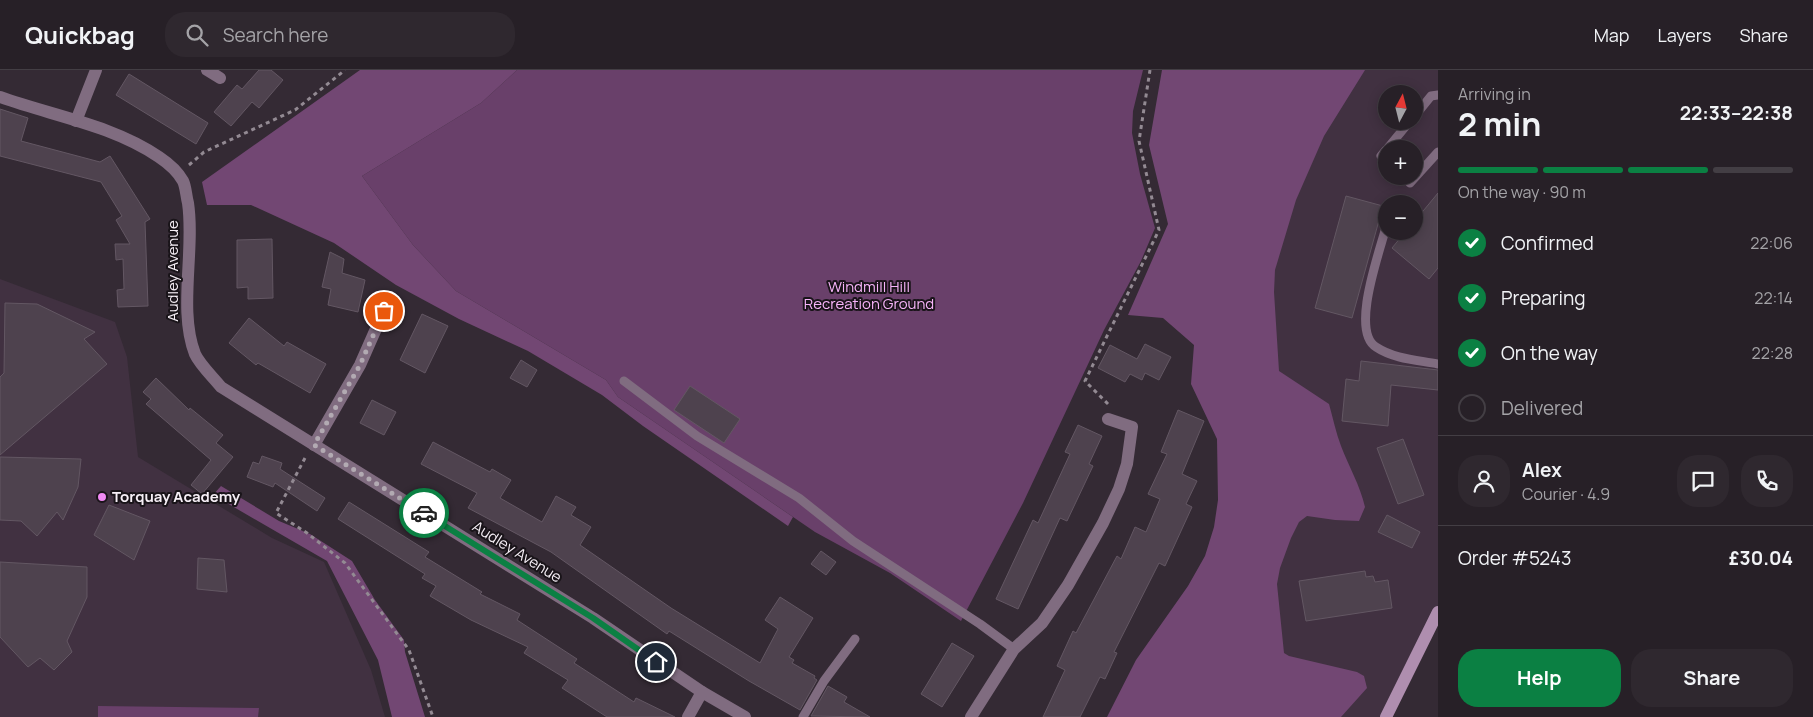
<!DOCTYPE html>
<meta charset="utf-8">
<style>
:root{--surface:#272027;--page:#2f282f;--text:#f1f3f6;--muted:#a4a3a7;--line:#433e44;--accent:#0b8043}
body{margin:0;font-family:Manrope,sans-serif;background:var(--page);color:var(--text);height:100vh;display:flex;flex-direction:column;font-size:19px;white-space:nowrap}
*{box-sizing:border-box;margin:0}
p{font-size:16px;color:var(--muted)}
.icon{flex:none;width:28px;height:28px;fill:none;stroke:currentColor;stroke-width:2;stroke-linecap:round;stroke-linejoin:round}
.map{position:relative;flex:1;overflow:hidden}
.side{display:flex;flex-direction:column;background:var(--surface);width:375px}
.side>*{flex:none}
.needle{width:32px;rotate:7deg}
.fabs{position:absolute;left:1378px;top:15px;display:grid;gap:10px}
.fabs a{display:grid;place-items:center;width:45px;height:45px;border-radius:50%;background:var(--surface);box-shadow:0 2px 12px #0003,0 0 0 1px var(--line);font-size:25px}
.pin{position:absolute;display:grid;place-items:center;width:42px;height:42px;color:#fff;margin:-21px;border:2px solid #fff;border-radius:50%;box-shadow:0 1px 5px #0007}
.courier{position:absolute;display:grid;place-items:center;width:50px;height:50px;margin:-25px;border:4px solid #0b8043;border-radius:50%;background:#fff;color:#222;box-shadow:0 1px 6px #0007}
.summary em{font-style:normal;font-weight:700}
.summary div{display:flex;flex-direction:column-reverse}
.summary{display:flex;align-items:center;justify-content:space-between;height:85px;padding:0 20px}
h1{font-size:32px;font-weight:700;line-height:38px}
.bar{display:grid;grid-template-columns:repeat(4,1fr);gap:8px 5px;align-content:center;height:60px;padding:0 20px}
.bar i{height:6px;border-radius:4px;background:var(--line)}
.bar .active{background:var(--accent)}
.bar p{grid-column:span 4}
.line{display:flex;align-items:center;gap:12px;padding:0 20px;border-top:1px solid var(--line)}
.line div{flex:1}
.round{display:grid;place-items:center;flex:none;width:52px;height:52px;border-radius:20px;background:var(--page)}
ol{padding:0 20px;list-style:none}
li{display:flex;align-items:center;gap:15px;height:55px}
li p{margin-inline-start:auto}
li .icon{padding:5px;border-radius:50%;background:var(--accent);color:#fff;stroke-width:4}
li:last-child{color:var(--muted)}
li i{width:28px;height:28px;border:2px solid var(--line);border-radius:50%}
.cta{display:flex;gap:10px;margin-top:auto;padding:10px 20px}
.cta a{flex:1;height:58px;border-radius:20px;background:var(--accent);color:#fff;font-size:20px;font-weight:700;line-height:58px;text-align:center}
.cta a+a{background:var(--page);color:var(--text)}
header{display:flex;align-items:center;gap:30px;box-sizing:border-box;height:70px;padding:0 25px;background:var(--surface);border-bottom:1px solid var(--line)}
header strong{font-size:24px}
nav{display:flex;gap:28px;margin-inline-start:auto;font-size:18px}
.search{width:350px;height:45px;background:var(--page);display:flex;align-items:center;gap:12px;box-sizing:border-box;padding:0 18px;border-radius:20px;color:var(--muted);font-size:19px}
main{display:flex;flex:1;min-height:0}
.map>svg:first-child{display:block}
</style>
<header>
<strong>Quickbag</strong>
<div class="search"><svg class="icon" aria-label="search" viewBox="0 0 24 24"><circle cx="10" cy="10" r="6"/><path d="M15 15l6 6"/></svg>Search here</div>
<nav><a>Map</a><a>Layers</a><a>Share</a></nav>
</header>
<main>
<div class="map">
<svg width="1438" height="647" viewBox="0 0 1438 647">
<rect width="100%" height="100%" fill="#342a34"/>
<g fill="#413141" fill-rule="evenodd">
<path d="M1358 0H1438V542L1386 647H1109L1136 607 1228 447 1289 126ZM1386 24H1414V51H1386ZM1386 79H1414V106H1386ZM1386 134H1414V161H1386Z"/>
<polygon points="0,209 115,252 127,287 138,387 272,468 324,492 371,600 385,647 0,647"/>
</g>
<g fill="#69406a">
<polygon points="517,0 1143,0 1133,41 1132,63 1140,104 1155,158 1141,191 1104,260 1023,433 961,551 890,503 815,462 618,327 606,310 456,221 413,175 362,106 481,33"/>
<polygon points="98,636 259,638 258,647 98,647"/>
</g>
<g fill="#724773">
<polygon points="360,0 517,0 481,33 362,106 413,175 456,221 606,310 618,327 793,447 788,456 643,356 602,325 528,281 459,249 396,215 334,173 251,135 207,135 202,112"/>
<path d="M1162 0H1365L1324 66 1296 130 1275 200 1274 222 1279 301 1329 334C1333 348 1336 363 1341 376 1349 397 1360 415 1365 437L1359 451 1335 450 1307 446 1299 452 1291 468 1280 498 1277 514 1284 583 1289 586 1357 602 1364 606 1367 618 1341 647H1107L1136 590 1188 516 1205 486 1214 457 1218 430 1217 369 1191 314 1194 275 1163 248 1128 245 1168 154 1149 75Z"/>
<polygon points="221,416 279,451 310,464 352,491 375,530 404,570 405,582 425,647 392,647 378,590 327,491 213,425"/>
</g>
<g fill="#4e424e" stroke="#635763">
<polygon points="259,0 271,0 283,10 259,38 252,32 231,56 214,42 237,15 242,19"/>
<polygon points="129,4 208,53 196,74 116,25"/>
<polygon points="0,39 28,48 21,71 100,92 110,86 150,149 145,152 148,236 118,237 117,220 124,219 123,189 116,190 115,174 130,174 116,150 122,146 101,112 0,86"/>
<polygon points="1438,123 1438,198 1429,209 1392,178 1406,161 1414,161 1414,152"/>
<polygon points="1346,126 1383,136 1352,248 1315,238"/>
<polygon points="272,169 273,228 248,229 248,217 237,218 237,170"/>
<polygon points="330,182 344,189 342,203 365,210 358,242 328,235 331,219 322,217"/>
<polygon points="5,233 37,234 95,262 84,269 107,294 0,385 0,307 4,303"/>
<polygon points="422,244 448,256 425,303 400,290"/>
<polygon points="249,248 284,276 287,272 326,294 310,323 258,293 256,295 229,273"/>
<polygon points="1145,274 1171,287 1159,310 1145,303 1142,310 1130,304 1125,312 1098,298 1110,275 1137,289"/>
<polygon points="521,290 537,300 527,317 510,308"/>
<polygon points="1361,291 1438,300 1438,320 1391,315 1388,356 1342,351 1346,309 1359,311"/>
<polygon points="156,308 189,340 190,338 223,365 216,373 233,387 202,424 191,415 211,390 146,334 151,329 143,322"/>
<polygon points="690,316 740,349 724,373 674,340"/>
<polygon points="372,330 396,342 384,365 360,353"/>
<polygon points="1178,340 1204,351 1182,404 1197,411 1186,434 1192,437 1165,496 1159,493 1114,582 1117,583 1105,609 1100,607 1080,647 1043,647 1065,600 1057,596 1073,561 1076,563 1117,486 1121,489 1135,457 1146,462 1160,429 1148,424 1167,384 1161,382"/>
<polygon points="1078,355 1102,366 1089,394 1093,396 1067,451 1060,448 1018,539 996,529 1033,450 1038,453 1070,384 1065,382"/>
<polygon points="1403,369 1424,425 1398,434 1377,378"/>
<polygon points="433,372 490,402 492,399 511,410 500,428 542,452 556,426 576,437 571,445 591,457 580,475 671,538 760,593 778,559 765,550 780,527 813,548 789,587 794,590 792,593 815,606 814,608 817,610 800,640 749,611 669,561 667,564 551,482 468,438 477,423 421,394"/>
<polygon points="262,386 282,393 280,399 325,428 317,441 275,413 273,417 247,407 253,392 259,394"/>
<polygon points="0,387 81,389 78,417 63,450 57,442 37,466 21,451 0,450"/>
<polygon points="349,432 429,482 425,487 482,522 480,524 520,544 517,550 577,589 574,593 634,632 636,628 675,647 607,647 562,618 568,610 524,583 528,577 471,550 430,526 436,516 422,508 425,504 338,449"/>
<polygon points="109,435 150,451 134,490 94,465"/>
<polygon points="1387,445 1420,462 1412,478 1378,462"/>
<polygon points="821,481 836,492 826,505 811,494"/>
<polygon points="198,488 224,490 227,522 197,519"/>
<polygon points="0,492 87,497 87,527 67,571 72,582 54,600 40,588 28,597 0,567"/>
<polygon points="1365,501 1366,507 1373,506 1375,512 1388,510 1392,538 1306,551 1299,511"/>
<polygon points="952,573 974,586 942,637 921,624"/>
<polygon points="828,616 847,627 844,632 870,647 811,646"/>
</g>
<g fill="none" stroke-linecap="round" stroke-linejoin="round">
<g stroke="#938a93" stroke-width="3" stroke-dasharray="4 4" stroke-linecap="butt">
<polyline points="189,95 204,82 295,40 345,0"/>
<polyline points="1108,334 1085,311 1159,160 1139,71 1150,0"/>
<polyline points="305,388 276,443 307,463 345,493 409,580 433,647"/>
</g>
<g stroke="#806c80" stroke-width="9">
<polyline points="1414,47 1431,26 1438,25"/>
<polyline points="1387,79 1410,51"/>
<polyline points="1386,80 1381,86 1386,91"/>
<polyline points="1403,106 1410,113 1438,82"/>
<path d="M1386 157C1380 181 1350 261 1376 277 1394 289 1417 290 1438 294"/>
<polyline points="624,311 697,366 799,428 853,471 980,554 1014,579"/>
<polyline points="803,647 824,611 855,569"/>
</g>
<g stroke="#806c80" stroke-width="12">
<polyline points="207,0 220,8"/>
<path d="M0 27C53 46 112 55 159 87 168 93 178 102 183 111 186 117 186 126 188 133 195 180 178 241 195 284 200 295 213 307 221 317L593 548 702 622 745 647"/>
<polyline points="76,51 96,0"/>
<polyline points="314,375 360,295 390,227"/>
<polyline points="688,647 702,622"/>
<polyline points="971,647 1014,579 1042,553 1068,515 1103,453 1119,419 1127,394 1132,357 1108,349"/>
</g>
<polyline stroke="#af8eaf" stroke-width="12" points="1386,647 1438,542"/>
</g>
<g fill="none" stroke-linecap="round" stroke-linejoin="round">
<polyline stroke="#b2aab2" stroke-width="5" stroke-dasharray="0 9" points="384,241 360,295 314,375 424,443"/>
<polyline stroke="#0b8043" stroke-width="6" points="424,443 593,548 656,592"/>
</g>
<circle fill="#f18af4" stroke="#191419" stroke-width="2" cx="102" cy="427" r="5"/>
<g text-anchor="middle" stroke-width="4" stroke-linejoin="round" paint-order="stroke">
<g font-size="15" fill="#f6eff6" stroke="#191419">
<text transform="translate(173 201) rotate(-90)" y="5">Audley Avenue</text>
<text transform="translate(517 482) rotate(32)" y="5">Audley Avenue</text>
</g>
<g font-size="15" fill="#f7b4f9" stroke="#191419">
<text x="869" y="222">Windmill Hill<tspan x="869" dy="17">Recreation Ground</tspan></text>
</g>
<g font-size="15" font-weight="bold" fill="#f6eff6" stroke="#191419" text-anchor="start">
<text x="112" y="432">Torquay Academy</text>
</g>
</g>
</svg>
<div class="fabs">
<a><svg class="needle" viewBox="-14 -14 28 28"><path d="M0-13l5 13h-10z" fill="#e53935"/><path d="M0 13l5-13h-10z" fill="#a4a3a7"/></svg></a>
<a>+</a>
<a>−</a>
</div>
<div class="pin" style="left:384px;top:241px;background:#ea580c"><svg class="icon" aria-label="bag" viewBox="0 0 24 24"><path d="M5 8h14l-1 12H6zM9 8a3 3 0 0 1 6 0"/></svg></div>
<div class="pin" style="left:656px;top:592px;background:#1f2937"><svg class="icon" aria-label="home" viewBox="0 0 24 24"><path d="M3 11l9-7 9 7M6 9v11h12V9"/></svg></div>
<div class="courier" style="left:424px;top:443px"><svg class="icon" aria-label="car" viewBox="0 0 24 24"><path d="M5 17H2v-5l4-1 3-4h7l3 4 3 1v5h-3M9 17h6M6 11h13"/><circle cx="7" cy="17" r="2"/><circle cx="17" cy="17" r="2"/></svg></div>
</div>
<section class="side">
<div class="summary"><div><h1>2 min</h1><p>Arriving in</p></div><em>22:33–22:38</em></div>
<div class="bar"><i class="active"></i><i class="active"></i><i class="active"></i><i></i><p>On the way · 90 m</p></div>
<ol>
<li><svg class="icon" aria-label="check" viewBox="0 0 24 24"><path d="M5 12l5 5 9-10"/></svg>Confirmed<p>22:06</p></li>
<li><svg class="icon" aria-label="check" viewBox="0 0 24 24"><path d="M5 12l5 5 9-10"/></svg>Preparing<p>22:14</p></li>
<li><svg class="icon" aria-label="check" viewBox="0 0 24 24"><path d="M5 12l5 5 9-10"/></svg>On the way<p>22:28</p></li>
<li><i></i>Delivered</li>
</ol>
<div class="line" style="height:90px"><a class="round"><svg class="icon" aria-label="person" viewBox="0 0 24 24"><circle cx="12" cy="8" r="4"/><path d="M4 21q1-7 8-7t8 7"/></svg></a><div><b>Alex</b><p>Courier · 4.9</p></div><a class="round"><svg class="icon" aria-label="chat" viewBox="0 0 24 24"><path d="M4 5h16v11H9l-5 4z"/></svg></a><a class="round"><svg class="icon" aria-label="phone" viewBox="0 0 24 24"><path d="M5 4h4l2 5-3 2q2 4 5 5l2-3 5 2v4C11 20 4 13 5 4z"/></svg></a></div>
<div class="line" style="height:65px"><div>Order #5243</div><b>£30.04</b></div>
<div class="cta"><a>Help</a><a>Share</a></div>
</section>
</main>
